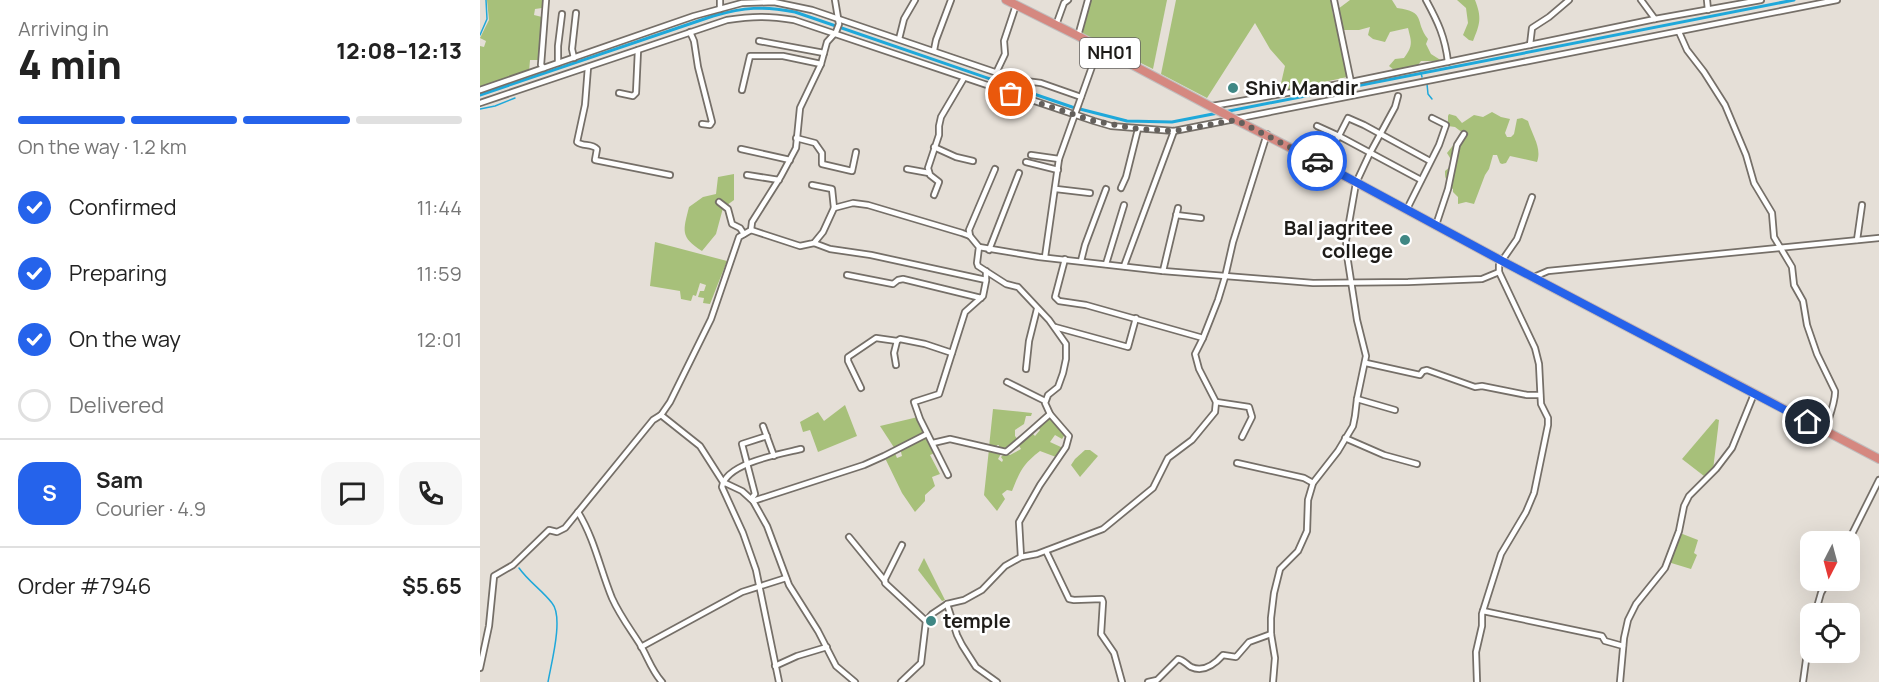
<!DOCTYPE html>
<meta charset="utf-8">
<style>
:root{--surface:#fff;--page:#f6f6f6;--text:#222;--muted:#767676;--line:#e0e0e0;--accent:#2563eb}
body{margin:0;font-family:Manrope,sans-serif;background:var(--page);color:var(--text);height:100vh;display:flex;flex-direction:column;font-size:22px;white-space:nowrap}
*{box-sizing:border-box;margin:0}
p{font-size:20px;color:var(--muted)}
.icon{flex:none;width:33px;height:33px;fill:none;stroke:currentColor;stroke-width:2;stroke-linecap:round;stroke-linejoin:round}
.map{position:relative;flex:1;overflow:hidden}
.panel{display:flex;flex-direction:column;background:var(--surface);width:480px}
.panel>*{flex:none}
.needle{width:39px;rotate:186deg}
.tools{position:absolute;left:1320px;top:531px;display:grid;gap:12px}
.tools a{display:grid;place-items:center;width:60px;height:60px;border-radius:12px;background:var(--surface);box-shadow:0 6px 24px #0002;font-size:30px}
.pin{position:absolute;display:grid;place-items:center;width:51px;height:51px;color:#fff;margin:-26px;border:3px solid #fff;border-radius:50%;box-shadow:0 2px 6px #0007}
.courier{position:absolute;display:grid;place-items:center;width:60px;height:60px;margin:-30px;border:4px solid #2563eb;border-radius:50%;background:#fff;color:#222;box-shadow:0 2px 8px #0007}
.head em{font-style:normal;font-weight:800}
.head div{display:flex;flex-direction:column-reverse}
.head{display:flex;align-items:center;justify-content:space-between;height:102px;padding:0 18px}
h1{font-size:39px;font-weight:800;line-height:45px}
.bar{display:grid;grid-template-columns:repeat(4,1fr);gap:9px 6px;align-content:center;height:72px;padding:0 18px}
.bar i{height:8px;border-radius:4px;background:var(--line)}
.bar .selected{background:var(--accent)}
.bar p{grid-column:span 4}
.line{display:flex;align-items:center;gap:15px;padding:0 18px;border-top:2px solid var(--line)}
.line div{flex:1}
.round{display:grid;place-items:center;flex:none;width:63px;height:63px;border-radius:18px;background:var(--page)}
ol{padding:0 18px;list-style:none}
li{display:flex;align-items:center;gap:18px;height:66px}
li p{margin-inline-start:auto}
li .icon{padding:6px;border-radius:50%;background:var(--accent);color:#fff;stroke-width:4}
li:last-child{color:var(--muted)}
li i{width:33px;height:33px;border:3px solid var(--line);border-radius:50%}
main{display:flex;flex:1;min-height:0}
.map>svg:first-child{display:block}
</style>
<main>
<section class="panel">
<div class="head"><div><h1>4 min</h1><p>Arriving in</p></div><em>12:08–12:13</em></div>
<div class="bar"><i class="selected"></i><i class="selected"></i><i class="selected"></i><i></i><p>On the way · 1.2 km</p></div>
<ol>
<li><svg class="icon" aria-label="check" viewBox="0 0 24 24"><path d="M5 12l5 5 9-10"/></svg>Confirmed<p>11:44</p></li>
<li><svg class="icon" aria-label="check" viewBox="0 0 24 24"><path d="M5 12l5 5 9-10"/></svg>Preparing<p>11:59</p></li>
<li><svg class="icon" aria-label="check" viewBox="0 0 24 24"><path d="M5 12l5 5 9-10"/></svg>On the way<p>12:01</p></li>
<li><i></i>Delivered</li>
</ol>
<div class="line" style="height:108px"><b class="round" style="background:var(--accent);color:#fff">S</b><div><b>Sam</b><p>Courier · 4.9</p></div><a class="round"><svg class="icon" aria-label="chat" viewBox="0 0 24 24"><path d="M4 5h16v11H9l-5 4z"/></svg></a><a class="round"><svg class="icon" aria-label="phone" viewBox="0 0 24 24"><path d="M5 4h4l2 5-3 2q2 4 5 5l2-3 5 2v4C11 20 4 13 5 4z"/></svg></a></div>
<div class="line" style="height:78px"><div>Order #7946</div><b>$5.65</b></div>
</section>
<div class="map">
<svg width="1399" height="682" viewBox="0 0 1399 682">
<rect width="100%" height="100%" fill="#e5dfd7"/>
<g fill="#a7c07a">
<polygon points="7,0 64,0 62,8 55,9 54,15 62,17 60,60 50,60 49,72 0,88 0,46 4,47 6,41 0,38 9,20"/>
<polygon points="610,0 687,0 673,69 600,33"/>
<polygon points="696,0 851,0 853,15 856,18 867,77 799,92 805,66 790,49 775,23 727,98 681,74"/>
<path d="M870 0H912L917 8C947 12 934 21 948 39L946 44 951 54 962 61H941L938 65 914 70 909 66 915 59 924 58C934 45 931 41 928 28L910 32 905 42 893 39 888 35 890 27 879 30H862L858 9Z"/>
<path d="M977 0H995C1002 18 1000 24 993 41L989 40 983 35 988 23 986 8Z"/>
<path d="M1012 112 1021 117 1030 119 1025 133 1027 137H1031L1034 134 1037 119 1042 118 1048 121C1053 137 1062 148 1057 162L1030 156 1026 163 1022 164 1020 163 1017 155H1013L1009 169 1005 175 994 204 986 202 978 204V197L973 192V189L968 186 969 183C965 179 965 176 965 171L971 166 972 161 967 153 983 133 975 127 968 126V116L969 114 976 116 982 123 994 115 1003 117Z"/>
<path d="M254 174V200L243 208 236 234 222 251C200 237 203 231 209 207L223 197 236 194 238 177Z"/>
<polygon points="175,242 247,261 230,304 223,303 224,298 218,297 220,291 224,291 226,285 220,283 216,296 213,295 211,301 201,299 200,291 170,286"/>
<polygon points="365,405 377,436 338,452 330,430 323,432 320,422 338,412 344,421"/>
<polygon points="513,409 552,413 551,416 546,416 544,424 535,430 535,436 539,441 524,451 518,450 519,445 517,445 516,449 509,447"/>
<path d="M571 416 586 433 582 439 575 435 570 442 583 448 576 457 560 451C543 464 540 471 532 491L527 490 522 494 525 499 517 511 504 495 509 449 522 452 518 459 522 462 523 460 521 457 525 453 530 455 541 449 538 444 551 432 555 436 560 430 557 426Z"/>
<polygon points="438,417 447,433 415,449 400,426"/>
<polygon points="1236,419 1239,420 1233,470 1224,476 1202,459"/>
<polygon points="447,434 457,452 450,455 460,474 452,477 455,486 445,495 445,501 435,512 422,493 405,458 414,451 417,458 422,456 420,448"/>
<polygon points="605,450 610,450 618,456 600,477 591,465 595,459"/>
<polygon points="1200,533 1218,540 1214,553 1217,555 1211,569 1188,562"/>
<polygon points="444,558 465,600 462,601 438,570"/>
</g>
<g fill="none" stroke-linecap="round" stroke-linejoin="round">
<g stroke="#1fa8da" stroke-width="1.5">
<polyline points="0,35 7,19 6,0"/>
<polyline points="941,73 942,77"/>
<polyline points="947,84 948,94 952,99"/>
<polyline points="0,109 15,106 35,98"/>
<path d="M39 568C49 582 62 590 72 603 84 617 71 664 68 682"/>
</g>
<g stroke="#1fa8da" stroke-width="3">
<path d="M0 95 233 16C265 7 282 6 315 12L592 107 647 121 692 122 738 113"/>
<polyline points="744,112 1314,0"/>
</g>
<defs>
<g id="minor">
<polyline points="854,0 871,82"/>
<path d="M946 0C958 22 965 37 968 62"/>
<polyline points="1161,0 1175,19"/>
<polyline points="1227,0 1228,10"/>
<polyline points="240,9 240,0"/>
<polyline points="576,25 584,3 588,0"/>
<polyline points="210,32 214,41 218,67 232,122 230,125 222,124"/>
<path d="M1199 32 1207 50 1224 72 1245 105 1266 155 1274 183 1292 213 1294 237 1312 267 1314 285 1323 301 1327 325 1337 354 1355 391C1356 401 1348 420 1345 431"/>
<polyline points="598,36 608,0"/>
<polyline points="419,39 424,19 435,0"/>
<polyline points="279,41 344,53"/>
<polyline points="1050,45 1052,28 1069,17 1089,0"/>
<polyline points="454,50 456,40 471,0"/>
<polyline points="94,58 92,49 96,13"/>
<polyline points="78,63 78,46 82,14"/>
<path d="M108 67 105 105 97 142C103 147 111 143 117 149L115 160 190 175"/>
<polyline points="64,68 61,65 66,0"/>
<polyline points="516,73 525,54 524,41 536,5"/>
<polyline points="0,90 214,16 262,3 294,2 332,10 538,80 561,83 601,97"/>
<polyline points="262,90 270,56 303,56 341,64"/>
<polyline points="139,93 153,96 156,93 158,50"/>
<path d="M0 103 247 20C273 16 288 16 314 20L614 121 631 126 694 131 1357 0"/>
<polyline points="732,106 871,82 1175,19 1281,0"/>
<polyline points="837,126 859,136 941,180"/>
<polyline points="316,138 335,143 342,153 342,164 372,171 376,152"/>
<polyline points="454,147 476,157 493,161"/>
<polyline points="261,149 310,160"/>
<polyline points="551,155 579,159"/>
<polyline points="546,162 578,170"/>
<polyline points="844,165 868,118 884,125 950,161"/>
<polyline points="427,169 449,173"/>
<polyline points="267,175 299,180"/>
<polyline points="332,185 352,189 354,208"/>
<polyline points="641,188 646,177 658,129"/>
<polyline points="576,189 610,193"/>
<polyline points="454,195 459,182 450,175 448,168 459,135 459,126 461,117 484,78"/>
<polyline points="239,202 248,209 252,224 260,228 264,234"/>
<polyline points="927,209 959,145 966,125 952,118"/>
<polyline points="696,215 721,218"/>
<polyline points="956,225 968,189 977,145 984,134"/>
<polyline points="271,230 320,246 334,243 343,232 354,208 373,203 388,205 482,233 490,236 499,247 497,263 498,266 526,284 538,287 569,320 586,344 586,359 583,373 578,387 568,395 565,403 570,414 589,436 586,447 560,485 539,522 541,557"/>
<polyline points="490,236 489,230 515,169"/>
<polyline points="1377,240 1382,205"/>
<polyline points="334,243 350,249 391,255 506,280"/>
<polyline points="499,247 559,257 683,271 833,283 928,282 1002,279 1019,272"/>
<polyline points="509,250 539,173"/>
<polyline points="565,257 579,159 619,47"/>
<polyline points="585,259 575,297 579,301 606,305 723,338"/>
<polyline points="601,261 605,245 626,189"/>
<polyline points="626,264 644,205"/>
<polyline points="644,266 694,131"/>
<polyline points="683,271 698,208"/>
<polyline points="367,275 413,284 418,280 423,279 501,298"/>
<polyline points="1054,277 1068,271 1399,238"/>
<polyline points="575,327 648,347 656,318"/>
<polyline points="886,363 940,375 943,371 947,370 995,387 1002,386 1047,395 1060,395"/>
<polyline points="416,365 414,353 417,341 420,339 445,344 472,353"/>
<polyline points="546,369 549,341 557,309"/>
<polyline points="527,382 565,401"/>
<polyline points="381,388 368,361 368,357 396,338 417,341"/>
<polyline points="877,399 915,410"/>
<polyline points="736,402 769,407 772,417 762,437"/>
<polyline points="181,415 220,446 243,482 262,491 273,501 287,526 309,585 338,631 356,666 375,682"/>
<polyline points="283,426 294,456"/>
<polyline points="865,438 904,455 937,464"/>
<path d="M453 443 470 439 526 452C541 440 555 427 570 414"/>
<polyline points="757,463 824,478 833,483"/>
<polyline points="468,475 440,419 434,402 459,394 485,312 503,296 506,281 506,271"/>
<polyline points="271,499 275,494 262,444 287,436"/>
<polyline points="273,501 384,465 404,456 447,434"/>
<path d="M98 512C115 540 120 569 132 598 140 616 151 630 161 646 168 658 172 671 182 682"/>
<polyline points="369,537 405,581"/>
<polyline points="1368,542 1399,480"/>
<polyline points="422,545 405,579 405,583 446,621"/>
<polyline points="566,551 589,599 594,600 622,599 623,602 621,634 634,653 642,682"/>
<polyline points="467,604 477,635 482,645 496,667 517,682"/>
<polyline points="1003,611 1122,636 1125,641 1143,646"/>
<polyline points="1335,614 1341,593 1348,580"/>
<polyline points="161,647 262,592 306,578"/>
<polyline points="295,666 317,656 347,647"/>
<polyline points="0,668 9,626 14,576 33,565 69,530 77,532 85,528 173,420 181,415 190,402 231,319 259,237 271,230 272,222 301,176 316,148 320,108 341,64 347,42 356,32 359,24 355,0"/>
<path d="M299 682 276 570 263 533 242 487C246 463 300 454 321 449"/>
<polyline points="421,682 441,663 446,621 452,614 467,604 484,600 502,590 525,566 541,557 557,554 623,529 673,488 688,458 712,440 735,412 736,402 719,369 715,354 723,338 738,300 745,277 753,242 787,134"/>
<path d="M668 682 677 680 698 659C704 660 706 664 711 667 724 673 735 664 743 655L756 657 769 642 791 634"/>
<polyline points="793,682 795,658 791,634 791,618 794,593 800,569 818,551 827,531 828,500 833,483 858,451 873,426 875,416 877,399 886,356 877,320 867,255 866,240 876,183 890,153 915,107 918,96"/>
<polyline points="997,682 996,652 1002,626 1002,614 1021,554 1046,512 1054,493 1068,425 1068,418 1061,404 1059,364 1055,348 1019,272 1019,265 1037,239 1052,197"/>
<polyline points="1140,682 1144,638 1148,620 1156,604 1185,568 1199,531 1204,506 1209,496 1236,469 1252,448 1274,394"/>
<polyline points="1323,682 1330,631"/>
</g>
<polyline id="highway" points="526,0 598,36 756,120 844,165 1022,261 1399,459"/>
</defs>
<use href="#minor" stroke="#756f68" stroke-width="8"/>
<use href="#highway" stroke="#c0bfbf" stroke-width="10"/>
<use href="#minor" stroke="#fff" stroke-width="4.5"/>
<use href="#highway" stroke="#d58880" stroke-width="8"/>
</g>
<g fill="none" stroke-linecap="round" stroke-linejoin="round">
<polyline stroke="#64605c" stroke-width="6" stroke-dasharray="0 10.8" points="531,94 614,121 658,129 694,131 756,120 837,161"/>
<polyline stroke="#2563eb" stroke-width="8" points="837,161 1022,261 1328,422"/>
</g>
<g fill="#3f8784" stroke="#fff" stroke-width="2">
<circle cx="753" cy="88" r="6"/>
<circle cx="925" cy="240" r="6"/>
<circle cx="451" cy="621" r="6"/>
</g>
<g text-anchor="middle" stroke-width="5" stroke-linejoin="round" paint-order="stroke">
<rect fill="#fff" stroke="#62605e" stroke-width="1.5" x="600" y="38" width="60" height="30" rx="4.5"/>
<g font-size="18" font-weight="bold" fill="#1e1c19">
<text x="630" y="59">NH01</text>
</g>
<g font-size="20" font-weight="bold" fill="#1e1c19" stroke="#fff" text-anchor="start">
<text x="765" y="95">Shiv Mandir</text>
<text x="913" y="235" text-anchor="end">Bal jagritee<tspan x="913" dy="23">college</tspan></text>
<text x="463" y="628">temple</text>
</g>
</g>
</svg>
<div class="tools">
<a><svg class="needle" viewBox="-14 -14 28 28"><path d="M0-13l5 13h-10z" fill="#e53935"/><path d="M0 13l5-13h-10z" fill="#767676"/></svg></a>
<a><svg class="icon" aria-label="locate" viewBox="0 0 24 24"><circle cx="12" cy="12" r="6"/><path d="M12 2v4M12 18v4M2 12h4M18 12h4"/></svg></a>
</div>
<div class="pin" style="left:531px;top:94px;background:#ea580c"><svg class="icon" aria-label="bag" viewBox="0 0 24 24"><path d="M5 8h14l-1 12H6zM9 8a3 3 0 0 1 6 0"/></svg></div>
<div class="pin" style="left:1328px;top:422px;background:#1f2937"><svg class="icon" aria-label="home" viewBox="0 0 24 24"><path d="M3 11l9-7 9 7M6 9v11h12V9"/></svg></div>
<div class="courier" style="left:837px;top:161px"><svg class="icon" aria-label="car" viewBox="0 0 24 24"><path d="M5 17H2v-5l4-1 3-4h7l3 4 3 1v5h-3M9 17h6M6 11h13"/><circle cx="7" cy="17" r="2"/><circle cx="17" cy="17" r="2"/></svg></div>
</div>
</main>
